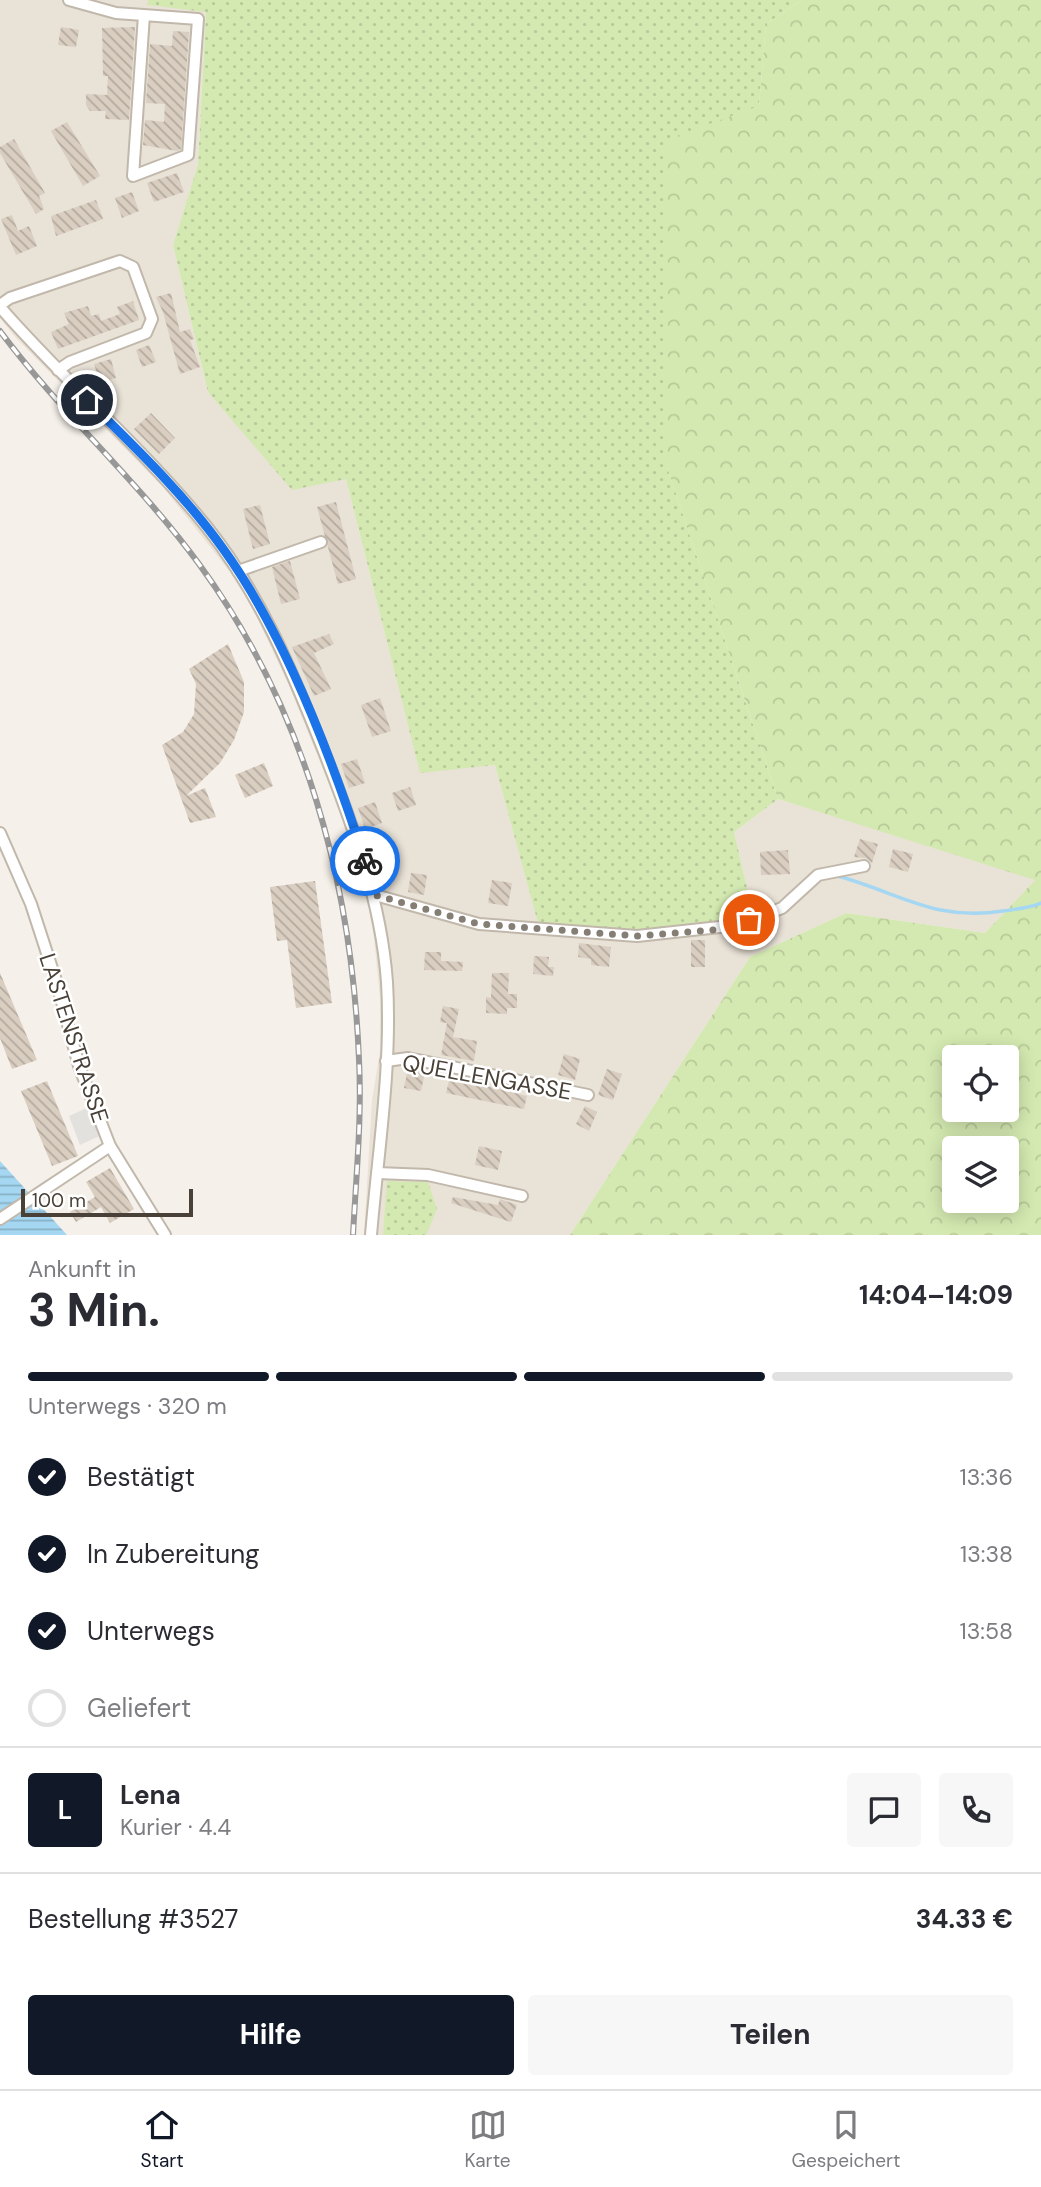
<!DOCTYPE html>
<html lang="de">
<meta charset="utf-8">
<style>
:root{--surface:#fff;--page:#f7f7f7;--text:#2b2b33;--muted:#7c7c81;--line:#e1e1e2;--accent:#111827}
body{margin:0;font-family:"DM Sans",sans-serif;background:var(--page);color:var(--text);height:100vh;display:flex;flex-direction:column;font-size:26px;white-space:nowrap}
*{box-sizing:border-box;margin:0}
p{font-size:23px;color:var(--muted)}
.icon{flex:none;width:38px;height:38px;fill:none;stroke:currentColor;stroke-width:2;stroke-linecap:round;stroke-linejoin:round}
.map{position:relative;height:1235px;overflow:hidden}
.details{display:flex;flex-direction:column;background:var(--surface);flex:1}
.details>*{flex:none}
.buttons{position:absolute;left:942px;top:1045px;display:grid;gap:14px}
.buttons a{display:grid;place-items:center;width:77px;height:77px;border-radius:7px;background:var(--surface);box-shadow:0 4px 18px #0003;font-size:35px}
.scale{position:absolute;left:21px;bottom:18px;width:172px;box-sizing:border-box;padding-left:7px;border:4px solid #494137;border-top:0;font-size:19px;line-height:24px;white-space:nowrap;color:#494137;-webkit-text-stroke:5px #fff;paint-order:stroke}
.pin{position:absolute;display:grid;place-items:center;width:60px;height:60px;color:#fff;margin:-30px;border:4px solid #fff;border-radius:50%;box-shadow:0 2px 7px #0007}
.courier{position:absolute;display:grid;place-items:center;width:70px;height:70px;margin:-35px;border:5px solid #1a73e8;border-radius:50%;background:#fff;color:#222;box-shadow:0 2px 9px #0007}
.head em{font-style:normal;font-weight:700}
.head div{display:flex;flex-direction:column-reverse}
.head{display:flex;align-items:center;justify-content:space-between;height:119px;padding:0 28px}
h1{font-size:46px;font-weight:700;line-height:52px}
.bar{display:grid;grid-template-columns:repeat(4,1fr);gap:10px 7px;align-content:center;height:84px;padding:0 28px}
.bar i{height:9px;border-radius:5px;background:var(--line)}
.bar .active{background:var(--accent)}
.bar p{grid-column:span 4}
.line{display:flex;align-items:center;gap:18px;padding:0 28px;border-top:2px solid var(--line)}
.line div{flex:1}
.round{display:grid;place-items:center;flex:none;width:74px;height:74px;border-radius:7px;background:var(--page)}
ol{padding:0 28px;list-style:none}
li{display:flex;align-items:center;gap:21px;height:77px}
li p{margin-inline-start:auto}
li .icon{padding:7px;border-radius:50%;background:var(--accent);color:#fff;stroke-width:4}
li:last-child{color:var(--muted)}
li i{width:38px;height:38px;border:4px solid var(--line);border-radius:50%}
.action{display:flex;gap:14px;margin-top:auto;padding:14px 28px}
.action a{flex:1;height:80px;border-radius:7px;background:var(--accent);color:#fff;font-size:28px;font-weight:700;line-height:80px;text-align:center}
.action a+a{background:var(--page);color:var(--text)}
.tabs{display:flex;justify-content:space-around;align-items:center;height:98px;border-top:2px solid var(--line);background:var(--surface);font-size:19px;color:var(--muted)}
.tabs a{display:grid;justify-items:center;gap:4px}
.tabs .active{color:var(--accent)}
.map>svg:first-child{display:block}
</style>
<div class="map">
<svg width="1041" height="1235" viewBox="0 0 1041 1235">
<defs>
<pattern id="green-dots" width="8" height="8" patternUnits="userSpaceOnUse" patternTransform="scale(1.75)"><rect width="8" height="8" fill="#d4e9b1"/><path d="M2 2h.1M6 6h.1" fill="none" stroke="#b8c999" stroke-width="1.8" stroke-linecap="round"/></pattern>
<pattern id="forest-crowns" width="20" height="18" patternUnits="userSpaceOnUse" patternTransform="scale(1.75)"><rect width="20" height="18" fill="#d4e9b1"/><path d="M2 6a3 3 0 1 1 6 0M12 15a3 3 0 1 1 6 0" fill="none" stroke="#b8c999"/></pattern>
<pattern id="water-rules" width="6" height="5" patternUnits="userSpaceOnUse" patternTransform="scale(1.75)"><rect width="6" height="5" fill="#a5d7f2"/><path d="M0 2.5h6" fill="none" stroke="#88b0c5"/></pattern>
<pattern id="building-back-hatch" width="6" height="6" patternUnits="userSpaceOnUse" patternTransform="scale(1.75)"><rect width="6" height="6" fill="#dacec1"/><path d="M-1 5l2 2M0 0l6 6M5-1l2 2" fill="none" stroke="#b3a99e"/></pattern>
</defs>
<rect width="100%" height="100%" fill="#f5f0e9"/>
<polygon fill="#e9e2d7" points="0,0 148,0 148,5 206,11 198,164 173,245 208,392 238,424 346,479 420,772 495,765 538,922 631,929 698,929 736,917 752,909 734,832 778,799 1036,879 985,933 846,913 750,957 570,1235 364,1235 372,1101 380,1051 380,998 374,937 364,881 345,823 288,683 251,605 230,572 163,487 16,338 0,318"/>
<g fill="url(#green-dots)">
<path d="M148 0H802L766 24 759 106 667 467 778 799 734 832 752 909C687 943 609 928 538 923L495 765 420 773 346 479 292 490 208 392 173 245 198 164 206 12 147 5Z"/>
<polygon points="387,1181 428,1182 437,1209 426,1235 383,1235"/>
</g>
<path fill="url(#forest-crowns)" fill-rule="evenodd" d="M802 0H1041V1235H570L750 957 846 913 985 933 1035 880 778 799 667 467 665 140 759 106 766 24ZM954 1057H1006V1110H954ZM954 1148H1006V1200H954Z"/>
<polygon fill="#e3e1de" points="91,1106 102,1135 80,1145 69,1116"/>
<polygon fill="url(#water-rules)" points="0,1161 67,1235 0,1235"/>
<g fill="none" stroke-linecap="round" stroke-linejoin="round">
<path stroke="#a5d7f2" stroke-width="3.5" d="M834 875C899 892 933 922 1003 911 1016 909 1029 908 1041 903"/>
</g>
<g fill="url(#building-back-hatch)">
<polygon points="61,27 79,30 76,47 58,45"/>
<polygon points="135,27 129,120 105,119 106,111 90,111 86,105 86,94 107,95 108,76 103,76 102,28"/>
<polygon points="173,31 189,32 181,149 177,151 143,145 145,120 164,122 165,104 146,103 150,44 172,46"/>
<polygon points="67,122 100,176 83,186 51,131"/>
<polygon points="14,139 45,193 39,196 44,209 36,214 0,153 0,147"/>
<polygon points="177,173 184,192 154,202 147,183"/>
<polygon points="132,192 139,211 122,218 115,198"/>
<polygon points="96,200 103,219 56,236 51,216"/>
<polygon points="12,215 18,231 29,226 37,246 16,255 1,219"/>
<polygon points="171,293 180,332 190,329 194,339 190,340 200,367 180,374 163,312 156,297"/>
<polygon points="133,301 139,320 58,349 51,332 69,324 64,313 88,306 91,316 99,314 101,321 120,314 117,307"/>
<polygon points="149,345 156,362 142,367 136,350"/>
<polygon points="111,359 116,378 100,382 94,364"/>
<polygon points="151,413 175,438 159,454 134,429"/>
<polygon points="336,502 356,579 338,584 317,507"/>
<polygon points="260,505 270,544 253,549 243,509"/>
<polygon points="290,561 300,599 281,604 272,567"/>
<polygon points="329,634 334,644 314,653 331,689 314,696 292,647"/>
<polygon points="228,644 244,682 244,712 234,740 220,763 186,796 205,788 216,817 190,823 162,745 183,732 194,714 196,684 189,669"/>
<polygon points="380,698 391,731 372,737 361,705"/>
<polygon points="357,759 365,783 349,788 341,764"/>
<polygon points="264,763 273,786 245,798 235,775"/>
<polygon points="410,787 416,805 398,811 392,793"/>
<polygon points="375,802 382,823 365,829 358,808"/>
<polygon points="860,839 878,844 872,863 866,858 854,857"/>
<polygon points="389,849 396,876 382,879 381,874 375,876 374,853"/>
<polygon points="893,849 913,854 908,872 889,867"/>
<polygon points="788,850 790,874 761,875 760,852"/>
<polygon points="411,873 427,875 424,895 408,892"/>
<polygon points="492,880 512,883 508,906 488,903"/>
<polygon points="315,881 332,1003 296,1008 287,940 277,941 270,887"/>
<rect x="691" y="940" width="14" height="27"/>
<polygon points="579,943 611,947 609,967 591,965 591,959 578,957"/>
<polygon points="425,952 441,952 441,961 463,962 462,971 424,970"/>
<polygon points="534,956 549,957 548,967 554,967 553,976 533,974"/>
<polygon points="0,973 37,1060 12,1069 0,1038"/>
<polygon points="492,973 509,973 508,994 517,994 517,1008 507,1008 507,1014 486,1013 486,997 491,998"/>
<polygon points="443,1006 459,1009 453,1037 477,1041 474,1061 441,1055 447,1023 440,1022"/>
<polygon points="564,1054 580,1059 575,1080 558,1075"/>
<polygon points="408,1069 425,1072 421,1091 404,1088"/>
<polygon points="607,1069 622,1074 613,1100 598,1095"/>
<polygon points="450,1077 527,1096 524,1109 446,1093"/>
<polygon points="47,1081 78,1156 52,1166 21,1091"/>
<polygon points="585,1106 597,1112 589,1131 576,1124"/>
<polygon points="479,1146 502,1151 498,1170 475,1165"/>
<polygon points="110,1168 134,1209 110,1223 101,1207 76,1222 70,1212 95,1197 86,1182"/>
<polygon points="453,1197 498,1205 500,1199 517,1205 511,1222 451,1203"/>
</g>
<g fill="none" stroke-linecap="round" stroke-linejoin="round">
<defs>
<g id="minor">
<polyline points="69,0 116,13 198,19 188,155 133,176 144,15"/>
<polyline points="0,305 10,298 120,261 133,267 152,319 146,333 70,362 58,370"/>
<path d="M0 307C66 383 143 448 206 526 260 593 292 671 323 749 353 826 381 900 387 982 392 1066 378 1152 371 1235"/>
<polyline points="238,571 321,542"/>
<polyline points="0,833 31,904 58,987 79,1066 110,1146 165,1235"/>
<polyline points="375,895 479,924 637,936 738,925 782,908 818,875 864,866"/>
<polyline points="386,1061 408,1058 588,1095"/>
<polyline points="377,1173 428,1175 522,1196"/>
<polyline points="0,1219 110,1146"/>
</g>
</defs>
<use href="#minor" stroke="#c1b8ab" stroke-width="14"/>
<use href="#minor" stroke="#fff" stroke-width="10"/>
<defs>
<path id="rail" d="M0 331C61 413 139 482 199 564 305 709 352 883 359 1060 362 1118 356 1177 353 1235"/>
</defs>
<use href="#rail" stroke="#989898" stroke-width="6"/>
<use href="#rail" stroke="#fff" stroke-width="3.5" stroke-dasharray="10" stroke-linecap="butt"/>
</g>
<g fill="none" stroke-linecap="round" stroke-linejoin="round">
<polyline stroke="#857e75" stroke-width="7" stroke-dasharray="0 12.6" points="365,861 375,895 479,924 637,936 726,929 749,920"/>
<path stroke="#1a73e8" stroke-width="9" d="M87 400C135 447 185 495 224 550 285 635 333 761 365 861"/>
</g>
<g text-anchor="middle" stroke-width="5" stroke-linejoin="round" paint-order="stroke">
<g font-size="23" fill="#494137" stroke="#fff">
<text transform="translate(74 1038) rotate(72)" y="8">LASTENSTRASSE</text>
<text transform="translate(487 1077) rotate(10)" y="8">QUELLENGASSE</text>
</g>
</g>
</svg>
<div class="buttons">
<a><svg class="icon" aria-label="locate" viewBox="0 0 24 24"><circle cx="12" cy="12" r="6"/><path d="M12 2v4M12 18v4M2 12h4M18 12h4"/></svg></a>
<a><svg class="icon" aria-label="layers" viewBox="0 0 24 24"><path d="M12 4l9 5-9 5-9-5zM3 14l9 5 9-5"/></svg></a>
</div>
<div class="scale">100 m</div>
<div class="pin" style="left:749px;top:920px;background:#ea580c"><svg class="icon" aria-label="bag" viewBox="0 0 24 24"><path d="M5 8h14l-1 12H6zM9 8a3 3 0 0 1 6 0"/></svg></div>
<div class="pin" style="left:87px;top:400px;background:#1f2937"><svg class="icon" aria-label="home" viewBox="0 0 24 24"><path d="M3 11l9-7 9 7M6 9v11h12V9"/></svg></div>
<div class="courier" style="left:365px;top:861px"><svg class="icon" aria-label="bike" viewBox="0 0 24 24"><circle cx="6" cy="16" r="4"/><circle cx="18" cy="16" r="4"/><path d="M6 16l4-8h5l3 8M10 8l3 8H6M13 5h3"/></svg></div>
</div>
<section class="details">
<div class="head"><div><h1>3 Min.</h1><p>Ankunft in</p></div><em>14:04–14:09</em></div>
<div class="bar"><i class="active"></i><i class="active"></i><i class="active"></i><i></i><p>Unterwegs · 320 m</p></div>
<ol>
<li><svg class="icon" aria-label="check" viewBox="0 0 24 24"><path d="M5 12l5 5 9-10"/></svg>Bestätigt<p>13:36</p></li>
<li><svg class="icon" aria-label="check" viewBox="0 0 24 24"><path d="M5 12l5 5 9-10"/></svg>In Zubereitung<p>13:38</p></li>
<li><svg class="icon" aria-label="check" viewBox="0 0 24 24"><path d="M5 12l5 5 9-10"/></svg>Unterwegs<p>13:58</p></li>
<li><i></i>Geliefert</li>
</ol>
<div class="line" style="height:126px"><b class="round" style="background:var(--accent);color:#fff">L</b><div><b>Lena</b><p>Kurier · 4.4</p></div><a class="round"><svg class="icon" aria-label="chat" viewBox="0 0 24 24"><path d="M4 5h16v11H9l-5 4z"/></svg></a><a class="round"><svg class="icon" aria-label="phone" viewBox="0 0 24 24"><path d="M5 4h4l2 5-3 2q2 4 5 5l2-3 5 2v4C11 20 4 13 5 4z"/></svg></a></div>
<div class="line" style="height:91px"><div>Bestellung #3527</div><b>34.33 €</b></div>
<div class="action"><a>Hilfe</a><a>Teilen</a></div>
</section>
<nav class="tabs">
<a class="active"><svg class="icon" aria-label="home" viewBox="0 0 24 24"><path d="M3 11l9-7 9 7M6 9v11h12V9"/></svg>Start</a>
<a><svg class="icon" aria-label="map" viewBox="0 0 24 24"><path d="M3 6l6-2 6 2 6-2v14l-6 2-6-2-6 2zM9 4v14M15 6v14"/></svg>Karte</a>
<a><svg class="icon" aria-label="saved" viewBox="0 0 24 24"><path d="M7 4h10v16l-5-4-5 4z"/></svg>Gespeichert</a>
</nav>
